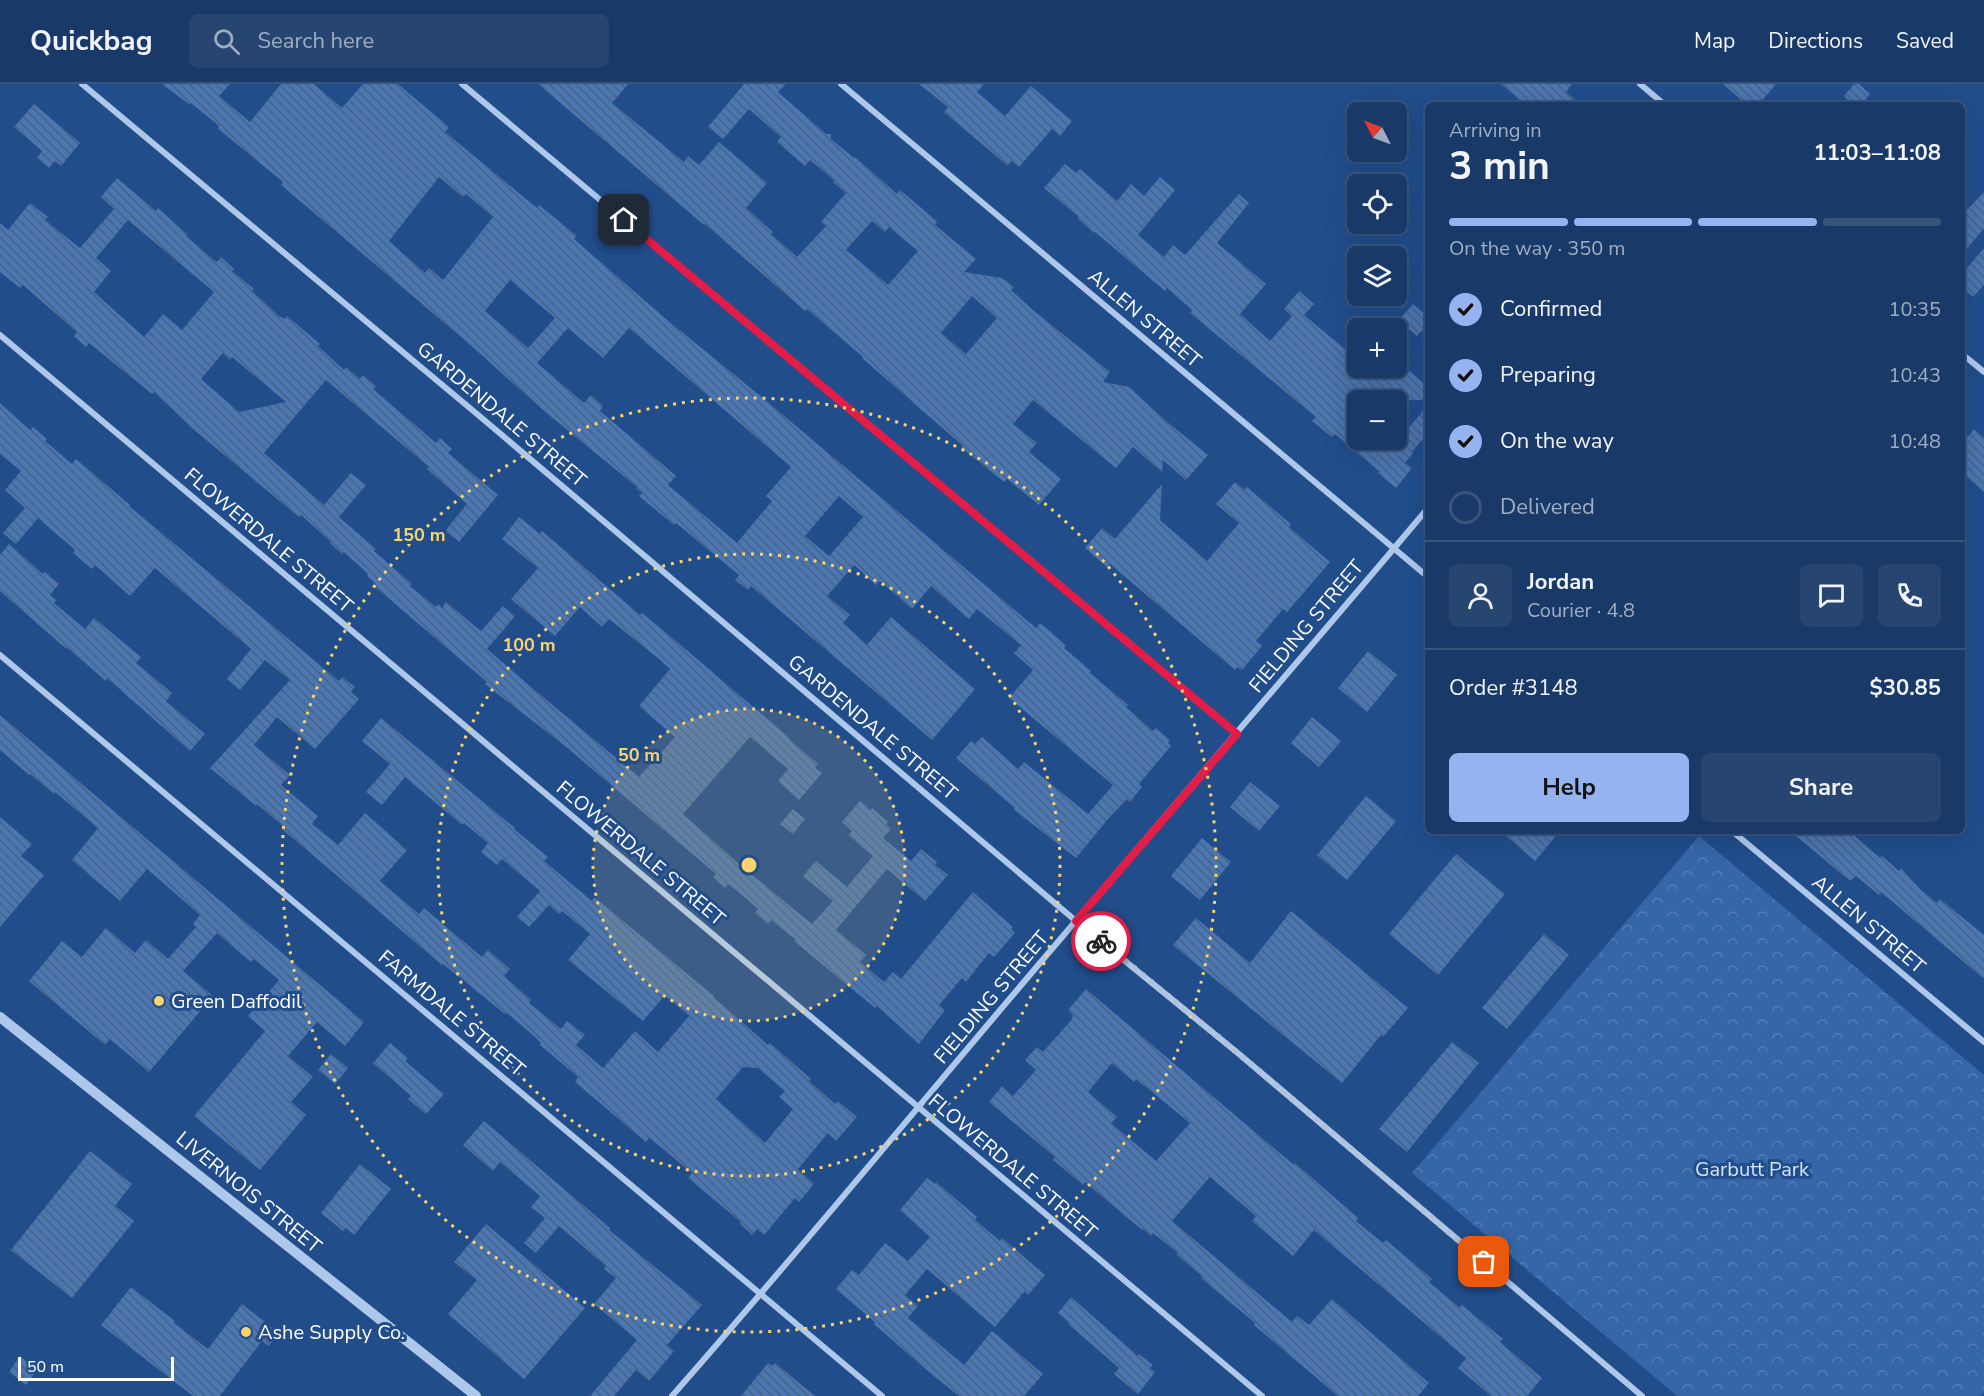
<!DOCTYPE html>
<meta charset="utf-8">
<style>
:root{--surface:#193a68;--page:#264571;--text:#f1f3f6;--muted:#9fadc0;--line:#37547c;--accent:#95b2f1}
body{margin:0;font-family:"Nunito Sans",sans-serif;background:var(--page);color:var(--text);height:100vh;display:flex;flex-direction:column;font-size:22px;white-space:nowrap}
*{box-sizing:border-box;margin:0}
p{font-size:20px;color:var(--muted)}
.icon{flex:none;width:33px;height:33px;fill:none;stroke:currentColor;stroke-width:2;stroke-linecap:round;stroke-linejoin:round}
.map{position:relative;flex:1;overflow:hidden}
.panel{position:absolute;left:1425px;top:18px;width:540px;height:732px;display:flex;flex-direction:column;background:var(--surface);border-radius:9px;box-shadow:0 6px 24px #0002,0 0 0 2px var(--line)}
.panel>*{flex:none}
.needle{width:39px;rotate:312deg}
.tools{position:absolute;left:1347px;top:18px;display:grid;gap:12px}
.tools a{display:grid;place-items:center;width:60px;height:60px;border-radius:9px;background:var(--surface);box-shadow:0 6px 24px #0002,0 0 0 2px var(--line);font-size:30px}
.scale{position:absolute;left:18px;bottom:15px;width:156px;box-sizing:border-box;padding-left:6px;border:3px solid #fff;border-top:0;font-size:16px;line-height:21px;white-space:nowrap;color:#fff;-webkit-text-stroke:4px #214d8b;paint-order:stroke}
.pin{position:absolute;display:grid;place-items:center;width:51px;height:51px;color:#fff;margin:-26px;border-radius:12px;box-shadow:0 3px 9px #0006}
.courier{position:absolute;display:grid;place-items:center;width:60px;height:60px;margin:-30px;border:4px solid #e11d48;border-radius:50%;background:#fff;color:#222;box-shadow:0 2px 8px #0007}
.headline em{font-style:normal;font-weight:700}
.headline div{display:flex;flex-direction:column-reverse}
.headline{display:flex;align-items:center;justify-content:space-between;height:102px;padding:0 24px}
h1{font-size:39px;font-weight:700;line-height:45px}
.bar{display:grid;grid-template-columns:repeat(4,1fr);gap:9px 6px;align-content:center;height:72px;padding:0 24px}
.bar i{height:8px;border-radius:4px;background:var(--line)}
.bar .selected{background:var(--accent)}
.bar p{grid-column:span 4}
.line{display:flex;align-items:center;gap:15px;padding:0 24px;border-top:2px solid var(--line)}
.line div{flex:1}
.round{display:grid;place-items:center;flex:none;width:63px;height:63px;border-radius:9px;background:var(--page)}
ol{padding:0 24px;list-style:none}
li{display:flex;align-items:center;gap:18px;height:66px}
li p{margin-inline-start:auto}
li .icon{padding:6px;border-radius:50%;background:var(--accent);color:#111;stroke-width:4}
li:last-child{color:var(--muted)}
li i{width:33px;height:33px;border:3px solid var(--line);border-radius:50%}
.button{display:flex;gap:12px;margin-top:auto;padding:12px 24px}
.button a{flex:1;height:69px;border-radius:9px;background:var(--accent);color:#111;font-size:24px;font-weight:700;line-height:69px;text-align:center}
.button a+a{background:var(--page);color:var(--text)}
header{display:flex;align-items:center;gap:36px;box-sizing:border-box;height:84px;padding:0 30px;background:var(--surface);border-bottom:2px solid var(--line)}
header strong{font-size:28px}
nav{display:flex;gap:33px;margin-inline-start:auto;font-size:21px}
.search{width:420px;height:54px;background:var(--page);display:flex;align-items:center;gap:15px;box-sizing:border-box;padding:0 21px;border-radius:9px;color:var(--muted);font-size:22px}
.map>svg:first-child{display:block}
</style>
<header>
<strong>Quickbag</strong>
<div class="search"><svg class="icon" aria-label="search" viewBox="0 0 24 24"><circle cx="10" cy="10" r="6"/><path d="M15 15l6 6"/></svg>Search here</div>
<nav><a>Map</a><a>Directions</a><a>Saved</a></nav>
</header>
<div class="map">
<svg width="1984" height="1312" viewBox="0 0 1984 1312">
<defs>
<pattern id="park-crowns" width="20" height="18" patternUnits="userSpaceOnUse" patternTransform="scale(1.5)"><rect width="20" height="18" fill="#3566a8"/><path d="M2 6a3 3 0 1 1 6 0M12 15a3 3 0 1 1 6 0" fill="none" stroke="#537db5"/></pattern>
<pattern id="building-back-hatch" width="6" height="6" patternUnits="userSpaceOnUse" patternTransform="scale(1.5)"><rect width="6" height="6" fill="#4a76b2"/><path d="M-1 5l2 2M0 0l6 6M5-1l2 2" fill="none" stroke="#4b617f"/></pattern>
</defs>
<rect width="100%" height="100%" fill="#214d8b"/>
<polygon fill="url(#park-crowns)" points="1699,752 1984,991 1984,1308 1981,1312 1677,1312 1412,1089"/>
<g fill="url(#building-back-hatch)" fill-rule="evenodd">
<path d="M162 0H230L219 12 250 38 281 0H314L342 24 363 0H398L449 43 445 48 537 124 539 121 577 152 574 155 666 235 764 315 1036 544 1040 539 1066 561 1064 564 1091 587 1090 589 1128 621 1126 623 1153 647 1156 644 1170 656 1168 659 1171 662 1139 700 1142 703 1130 718 1127 715 1108 735 1076 774 1013 725 1015 724 956 674 971 657 975 660 982 653 1018 685 1024 678 1088 730 1113 701 1009 614 1033 586 1014 569 1021 561 977 525 969 535 931 502 912 525 880 497 876 501 854 481 827 512 850 531 843 539 867 561 891 533 975 605 932 656 751 502 748 506 735 496 739 491 676 439 674 441 639 412 642 409 636 404 637 403 543 326 466 257 281 101 283 98 222 48 218 44 219 42 191 19 190 21ZM439 93 463 113 466 110 493 133 443 196 429 184 425 189 389 157ZM510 196 555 234 528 264 485 227ZM568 244 603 274 629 244 791 383 766 412 772 417 737 459 668 401 676 392 600 327 603 322 591 311 584 319 537 279ZM839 412 863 433 829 472 805 452Z"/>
<path d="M538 0H628L612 19 684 78 688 72 699 81 719 58 767 99 746 124 773 148 771 150 797 173 826 142 821 138 846 109 833 98 834 96 810 76 805 82 777 58 781 53 749 25 723 55 708 43 744 0H786L778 8 826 50H831V55L854 74 855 73 897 110 900 106 918 121 937 138 935 141 976 175 964 188 1002 194 1014 203 1011 206 1034 227 1110 288 1103 298 1129 303 1166 337 1208 371 1186 396 1163 376 1162 388 1133 363 1116 384 1033 316 1013 340 1037 359 1029 368 1061 395 1039 421 1007 395 1004 398 962 364 963 362 862 274 863 273 807 225 805 227 705 140 704 141ZM872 137 885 148 889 143 918 167 888 201 846 166ZM972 212 997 234 966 270 941 249Z"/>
<polygon points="919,0 984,0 977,8 1005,32 1031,2 1072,37 1060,52 1052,45 1019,83 1011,77 1008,82 944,28 948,23"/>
<polygon points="1501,0 1572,0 1566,8 1581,21 1526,21"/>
<polygon points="1723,0 1776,0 1758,21 1747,21"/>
<polygon points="1854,0 1859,0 1870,10 1861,21 1853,21 1844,12"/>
<polygon points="34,20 80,59 61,82 55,77 49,84 37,74 42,67 14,43"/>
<polygon points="1065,80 1076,89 1080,85 1117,117 1131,100 1144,112 1160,93 1175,106 1138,151 1164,173 1173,161 1185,171 1239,110 1249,119 1217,159 1266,200 1240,230 1270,257 1292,232 1284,225 1299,207 1314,220 1304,231 1358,276 1358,284 1366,284 1382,297 1394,284 1396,284 1399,278 1428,303 1428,316 1358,316 1358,356 1398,356 1428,321 1428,349 1412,368 1413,369 1405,379 1412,384 1396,404 1378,389 1380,388 1335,350 1332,353 1312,337 1316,333 1190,229 1192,226 1167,204 1165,207 1095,148 1094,149 1077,134 1079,133 1044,104"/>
<path d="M117 94 156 127 158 124 188 151 186 152 215 177 217 178 221 173 234 185 232 187 254 205 252 207 279 232 285 235 287 232 320 260 318 262 344 286 346 283 360 295 363 291 376 302 373 305 436 359 440 354 452 365 448 369 498 411 459 458 445 447 467 420 427 385 429 383 326 296 264 369 324 421 351 389 366 401 339 433 376 465 374 467 412 500 410 502 436 523 438 520 442 524 446 518 481 547 503 522 515 532 487 565 537 608 639 693 675 653 639 622 670 585 659 575 609 535 602 543 580 523 555 552 511 515 538 484 502 455 519 433 540 450 542 447 640 531 642 529 689 568 786 651 792 658 818 680 815 684 822 689 799 716 778 697 788 685 750 653 683 730 739 780 812 840 833 817 803 792 816 777 847 803 873 772 848 751 852 747 842 738 860 717 870 726 872 724 888 738 886 740 891 745 883 754 911 777 921 765 937 778 935 781 948 791 925 817 887 785 836 846 866 871 860 878 884 898 893 888 901 895 973 808 1013 843 1011 845 1015 849 994 873 989 869 966 898 962 894 939 921 945 926 919 960 877 922 875 924 794 857 796 856 771 836 768 840 755 829 758 825 735 805 728 800 725 804 713 793 716 790 565 662 485 600 487 598 374 502 376 500 367 492 368 490 344 468 342 470 330 459 331 458 301 431 299 433 193 345 154 308 152 310 89 259 86 263 74 252 77 248 23 201 20 204 0 188V139L8 146 30 119 48 133 45 136 80 164 114 125 101 113ZM128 136 214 208 182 246 163 230 144 253 94 208 111 187 96 174ZM223 269 230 276 232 273 286 318 239 328 201 295Z"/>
<polygon points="1984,108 1984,144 1962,171 1962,131"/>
<polygon points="1984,164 1984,201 1973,213 1962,203 1962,190"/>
<polygon points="1413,220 1428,233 1428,240 1417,252 1399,236"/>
<path d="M0 319 30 346 33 343 47 355 45 357 72 380 76 375 130 421 129 422 339 597 342 593 355 603 351 608 359 615 315 665 277 633 254 661 290 691 281 701 318 732 312 740 338 761 365 729 407 766 380 797 419 830 424 824 482 873 488 866 510 885 504 892 531 916 529 919 561 945 567 937 585 951 576 961 603 984 635 947 658 968 689 932 665 911 643 937 568 876 590 850 562 827 559 830 549 821 529 843 517 833 540 807 502 775 497 781 481 768 488 759 464 739 462 741 405 693 382 721 366 708 390 680 362 657 381 634 515 744 514 745 548 773 544 777 592 817 594 813 714 912 713 913 743 939 768 961 770 959 811 995 809 997 835 1020 838 1017 857 1033 836 1057 828 1049 798 1085 814 1100 799 1118 795 1114 764 1151 757 1145 752 1151 740 1140 741 1138 688 1094 692 1089 651 1055 649 1054 646 1058 575 998 578 993 540 961 541 959 534 952 507 929 505 930 443 880 442 881 282 745 284 743 257 720 256 722 210 684 290 596 265 576 240 606 227 595 251 565 155 484 130 512 95 481 92 485 73 469 75 466 38 434 16 460 3 449 25 424 5 406 21 387 0 370ZM743 983 758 984 785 1007 779 1013 793 1025 765 1059 716 1015Z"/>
<polygon points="1974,345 1984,354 1984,408 1962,389 1962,360"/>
<polygon points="1235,398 1245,406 1247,403 1291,440 1289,443 1330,478 1287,528 1283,525 1256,557 1262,562 1242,586 1237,583 1235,586 1110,480 1107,483 1085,464 1102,444 1115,455 1162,400 1160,436 1207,477 1239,439 1216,420"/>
<polygon points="9,460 43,490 45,488 59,500 50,511 56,516 54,519 85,545 94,534 141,573 136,579 172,609 166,617 205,650 190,667 107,594 106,597 70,566 63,562 0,507 0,471"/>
<polygon points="1368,567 1397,591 1367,628 1338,604"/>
<polygon points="0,631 364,938 345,962 317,938 288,972 313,993 291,1018 306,1031 260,1086 194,1032 265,947 248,932 279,896 254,875 251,878 217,849 183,887 213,912 149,988 110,955 105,961 29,897 62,857 82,873 106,844 135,869 146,856 168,875 196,843 193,840 200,831 147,785 120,817 72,776 98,744 55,708 54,710 30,690 29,691 0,666"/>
<polygon points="1312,633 1341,657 1319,683 1291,659"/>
<polygon points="1250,698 1280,722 1259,747 1230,723"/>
<polygon points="1366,712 1396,737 1347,796 1317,771"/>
<polygon points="793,725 805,735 793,750 780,740"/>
<polygon points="0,733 32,760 21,772 44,791 0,843"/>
<polygon points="1500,747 1560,747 1535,777"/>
<polygon points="1790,747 1849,747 1880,774 1882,772 1899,787 1901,784 1921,806 1937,819 1940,815 1984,851 1984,895 1881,808 1879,811 1856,792 1850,797"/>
<polygon points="1202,754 1231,778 1200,816 1171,792"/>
<polygon points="1456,770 1505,810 1438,891 1389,850"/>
<polygon points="1291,827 1408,924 1383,953 1381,951 1342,999 1173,861 1196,834 1250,879"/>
<polygon points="1544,850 1569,871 1507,945 1482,924"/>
<path d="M1086 905 1294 1081 1295 1079 1358 1134 1356 1137 1383 1159 1386 1156 1432 1195 1429 1198 1460 1224 1462 1221 1503 1255 1500 1258 1542 1294 1527 1312H1491L1458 1284 1466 1274 1314 1146 1293 1172 1252 1137 1256 1132 1210 1093 1172 1137 1292 1238 1297 1232 1309 1241 1332 1215 1429 1299 1418 1312H1338L1254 1241 1255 1239 1201 1194 1202 1192 1176 1170 1178 1169 1153 1149 1151 1152 1143 1145 1142 1146 1085 1098 1083 1101 1053 1076 1055 1073 989 1018 1002 1002 1013 1012 1036 986 1025 976 1037 963 1043 968 1072 935 1073 931 1068 926ZM1112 979 1134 998 1136 995 1190 1039 1156 1077 1111 1039 1117 1033 1088 1008Z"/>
<polygon points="1452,958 1479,979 1407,1068 1379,1045"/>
<polygon points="390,959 408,974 405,977 444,1010 426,1030 408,1015 411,1012 373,979"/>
<polygon points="331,970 348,984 335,1000 318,986"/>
<polygon points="484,1037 610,1144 609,1146 702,1221 667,1261 674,1267 649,1297 636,1286 614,1312 590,1312 637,1256 594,1220 616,1194 604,1185 606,1182 559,1142 536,1169 524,1159 545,1134 531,1123 540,1112 500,1078 493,1087 463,1061"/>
<polygon points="90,1067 132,1100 115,1122 134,1137 72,1214 11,1166"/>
<polygon points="360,1080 391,1105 354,1151 346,1144 343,1147 321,1129"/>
<polygon points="927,1094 935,1100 936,1098 977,1133 975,1136 1000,1157 1002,1154 1045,1191 1028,1211 1025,1207 995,1243 927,1185 905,1211 918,1222 908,1234 964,1281 992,1247 1043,1290 1024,1312 959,1312 930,1289 874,1240 875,1238 836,1205 852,1186 859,1191 885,1159 908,1177 930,1153 900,1126"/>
<polygon points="486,1140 585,1224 524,1295 448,1230 477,1196 454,1178"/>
<polygon points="131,1203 175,1237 174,1239 208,1265 242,1220 279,1249 269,1262 262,1257 220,1312 193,1312 101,1241"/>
<polygon points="1071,1213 1138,1272 1139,1270 1153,1281 1150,1284 1155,1288 1138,1310 1114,1290 1119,1284 1068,1240 1069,1238 1058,1229"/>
<polygon points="20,1272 37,1286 26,1301 9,1288"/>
<polygon points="768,1279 772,1282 775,1279 815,1312 741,1312"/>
</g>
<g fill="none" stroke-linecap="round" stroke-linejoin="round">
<g stroke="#aec8eb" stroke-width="6">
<polyline points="82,0 477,330 1076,837 1239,970 1642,1312"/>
<polyline points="462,0 1237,650"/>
<polyline points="841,0 1428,493"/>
<polyline points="1640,0 1665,21"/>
<polyline points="0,251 1262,1312"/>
<polyline points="1962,270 1984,288"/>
<polyline points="0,571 882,1312"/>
<polyline points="1732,747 1984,958"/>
<path d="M672 1312C805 1161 932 1005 1063 852 1184 709 1307 568 1428 424"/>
</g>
<polyline stroke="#aec8eb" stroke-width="10" points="0,933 476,1312"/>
</g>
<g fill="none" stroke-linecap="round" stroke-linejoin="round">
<polyline stroke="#b1c1d6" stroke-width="6" stroke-dasharray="0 10.8" points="1101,857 1239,970 1484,1178"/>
<polyline stroke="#e11d48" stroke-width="8" points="624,136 1237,650 1076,837 1101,857"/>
</g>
<circle cx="749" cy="781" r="156" fill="#f8d46f" fill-opacity=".12"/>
<g fill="none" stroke="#f8d46f" stroke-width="3" stroke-dasharray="3 6">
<circle cx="749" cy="781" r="156"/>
<circle cx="749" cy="781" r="311"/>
<circle cx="749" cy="781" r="467"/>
</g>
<g fill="#f8d46f" stroke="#214d8b" stroke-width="2">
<circle cx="159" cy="917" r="6"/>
<circle cx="246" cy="1248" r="6"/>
</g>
<g text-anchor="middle" stroke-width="6" stroke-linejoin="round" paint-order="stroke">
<g font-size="20" fill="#fff" stroke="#214d8b">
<text transform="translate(1145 234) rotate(40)" y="7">ALLEN STREET</text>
<text transform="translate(502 330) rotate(40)" y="7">GARDENDALE STREET</text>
<text transform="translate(269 456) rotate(40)" y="7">FLOWERDALE STREET</text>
<text transform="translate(1306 542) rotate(-50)" y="7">FIELDING STREET</text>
<text transform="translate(873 643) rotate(40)" y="7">GARDENDALE STREET</text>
<text transform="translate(641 769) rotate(40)" y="7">FLOWERDALE STREET</text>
<text transform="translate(1869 840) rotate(40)" y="7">ALLEN STREET</text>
<text transform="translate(991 913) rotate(-50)" y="7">FIELDING STREET</text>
<text transform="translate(452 929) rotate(40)" y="7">FARMDALE STREET</text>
<text transform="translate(1013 1082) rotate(40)" y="7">FLOWERDALE STREET</text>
<text transform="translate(249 1108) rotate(39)" y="7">LIVERNOIS STREET</text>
</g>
<g font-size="20" fill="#fff" stroke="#214d8b" text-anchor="start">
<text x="171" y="924">Green Daffodil</text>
<text x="258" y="1255">Ashe Supply Co.</text>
</g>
<g font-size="20" fill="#d3e3f8" stroke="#214d8b">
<text x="1752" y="1092">Garbutt Park</text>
</g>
</g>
<circle cx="749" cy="781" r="9" fill="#f8d46f" stroke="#214d8b" stroke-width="3"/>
<g font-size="18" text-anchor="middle" font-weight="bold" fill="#f8d46f" stroke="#214d8b" stroke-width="6" stroke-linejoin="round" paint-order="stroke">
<text x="419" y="457">150 m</text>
<text x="529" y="567">100 m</text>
<text x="639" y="677">50 m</text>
</g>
</svg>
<div class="tools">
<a><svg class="needle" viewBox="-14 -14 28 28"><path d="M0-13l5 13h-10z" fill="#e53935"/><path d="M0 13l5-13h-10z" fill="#9fadc0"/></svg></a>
<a><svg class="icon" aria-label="locate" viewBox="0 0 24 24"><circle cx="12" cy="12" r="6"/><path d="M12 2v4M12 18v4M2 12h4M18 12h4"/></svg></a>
<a><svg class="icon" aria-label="layers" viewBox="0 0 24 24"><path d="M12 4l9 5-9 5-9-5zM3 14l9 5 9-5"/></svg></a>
<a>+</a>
<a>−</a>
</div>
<div class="scale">50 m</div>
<div class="pin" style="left:1484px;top:1178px;background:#ea580c"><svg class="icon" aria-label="bag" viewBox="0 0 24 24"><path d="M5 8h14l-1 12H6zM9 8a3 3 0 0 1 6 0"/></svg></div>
<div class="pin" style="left:624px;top:136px;background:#1f2937"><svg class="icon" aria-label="home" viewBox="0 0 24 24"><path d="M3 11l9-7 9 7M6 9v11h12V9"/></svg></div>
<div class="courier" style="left:1101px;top:857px"><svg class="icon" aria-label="bike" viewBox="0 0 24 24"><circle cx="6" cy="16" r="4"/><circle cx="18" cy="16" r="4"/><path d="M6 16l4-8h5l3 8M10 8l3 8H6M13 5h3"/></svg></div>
<section class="panel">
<div class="headline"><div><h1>3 min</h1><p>Arriving in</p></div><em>11:03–11:08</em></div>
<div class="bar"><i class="selected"></i><i class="selected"></i><i class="selected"></i><i></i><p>On the way · 350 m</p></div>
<ol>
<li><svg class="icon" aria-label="check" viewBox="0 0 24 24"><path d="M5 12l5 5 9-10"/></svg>Confirmed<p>10:35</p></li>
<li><svg class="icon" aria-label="check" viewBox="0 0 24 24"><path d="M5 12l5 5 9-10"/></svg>Preparing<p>10:43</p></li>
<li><svg class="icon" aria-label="check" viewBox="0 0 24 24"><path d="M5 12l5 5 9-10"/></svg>On the way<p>10:48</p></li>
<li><i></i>Delivered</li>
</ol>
<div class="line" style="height:108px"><a class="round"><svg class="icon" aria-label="person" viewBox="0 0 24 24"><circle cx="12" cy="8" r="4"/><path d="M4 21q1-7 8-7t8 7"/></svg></a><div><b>Jordan</b><p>Courier · 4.8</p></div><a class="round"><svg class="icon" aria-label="chat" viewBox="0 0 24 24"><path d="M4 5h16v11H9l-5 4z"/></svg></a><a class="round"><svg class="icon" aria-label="phone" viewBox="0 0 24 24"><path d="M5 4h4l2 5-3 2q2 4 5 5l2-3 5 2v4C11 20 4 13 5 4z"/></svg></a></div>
<div class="line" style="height:78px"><div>Order #3148</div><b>$30.85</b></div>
<div class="button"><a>Help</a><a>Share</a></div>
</section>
</div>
